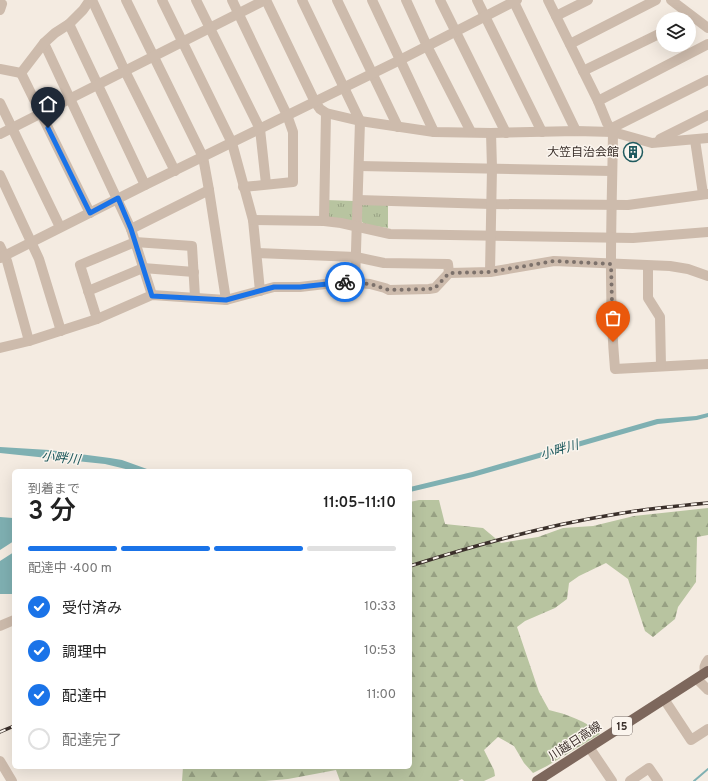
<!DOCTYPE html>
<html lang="ja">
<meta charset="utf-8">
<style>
:root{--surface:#fff;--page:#f2f2f2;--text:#222;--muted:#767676;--line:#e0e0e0;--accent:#1a73e8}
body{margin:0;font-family:Overpass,"Noto Sans JP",sans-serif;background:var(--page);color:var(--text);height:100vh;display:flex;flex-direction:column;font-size:15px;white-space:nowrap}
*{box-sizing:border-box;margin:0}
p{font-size:13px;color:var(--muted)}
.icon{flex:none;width:22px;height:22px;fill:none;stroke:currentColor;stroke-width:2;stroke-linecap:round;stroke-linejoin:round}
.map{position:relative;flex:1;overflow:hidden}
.details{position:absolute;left:12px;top:469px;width:400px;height:300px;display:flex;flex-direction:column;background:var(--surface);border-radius:6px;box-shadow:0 4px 16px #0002}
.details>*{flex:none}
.fabs{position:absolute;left:656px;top:12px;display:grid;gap:8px}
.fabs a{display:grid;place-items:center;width:40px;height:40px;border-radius:50%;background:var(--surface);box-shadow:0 4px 16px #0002;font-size:20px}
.pin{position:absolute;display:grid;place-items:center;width:34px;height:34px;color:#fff;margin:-41px -17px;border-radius:50% 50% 50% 0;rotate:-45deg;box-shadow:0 0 4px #0007}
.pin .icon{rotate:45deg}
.courier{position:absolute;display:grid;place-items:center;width:40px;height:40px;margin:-20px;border:3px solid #1a73e8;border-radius:50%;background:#fff;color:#222;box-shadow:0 1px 5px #0007}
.summary em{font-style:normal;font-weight:600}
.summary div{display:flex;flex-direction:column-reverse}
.summary{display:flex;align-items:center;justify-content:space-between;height:68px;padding:0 16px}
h1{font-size:26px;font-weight:600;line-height:30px}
.bar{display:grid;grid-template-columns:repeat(4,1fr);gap:6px 4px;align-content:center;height:48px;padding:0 16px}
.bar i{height:5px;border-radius:3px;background:var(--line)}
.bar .current{background:var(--accent)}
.bar p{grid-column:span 4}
ol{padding:0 16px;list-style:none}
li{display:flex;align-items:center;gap:12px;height:44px}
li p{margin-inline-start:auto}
li .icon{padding:4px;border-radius:50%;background:var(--accent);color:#fff;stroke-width:4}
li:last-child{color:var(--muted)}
li i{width:22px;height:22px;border:2px solid var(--line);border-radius:50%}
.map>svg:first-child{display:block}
</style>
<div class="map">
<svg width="708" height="781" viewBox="0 0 708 781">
<defs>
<pattern id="forest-firs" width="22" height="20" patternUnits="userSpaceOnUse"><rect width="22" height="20" fill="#b8c4a0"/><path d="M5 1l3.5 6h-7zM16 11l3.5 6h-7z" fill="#97a083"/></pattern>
<pattern id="park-tufts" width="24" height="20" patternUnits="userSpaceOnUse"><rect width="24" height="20" fill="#b8c4a0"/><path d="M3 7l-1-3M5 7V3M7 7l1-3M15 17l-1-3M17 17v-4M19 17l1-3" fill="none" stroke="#97a083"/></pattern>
</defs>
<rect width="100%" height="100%" fill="#f4ebe1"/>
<path fill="url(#forest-firs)" d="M419 500H439L445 524 483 528 501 543 538 537 563 528 593 526 634 516 708 508V535L697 537 696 582 678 607 675 619 653 637 645 631 628 579 606 563 579 576 569 583 567 599 555 608 525 621 517 627 539 692 549 710C566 714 587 721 600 734L547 766 533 773 524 763 514 746 498 737 484 750 494 770 495 776 484 781H464L462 779 458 781H340L336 770 288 779 265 781H182L183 767H410V502Z"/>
<g fill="url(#park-tufts)">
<polygon points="326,200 354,201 353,224 326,219"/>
<polygon points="362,204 388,204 388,228 366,225 362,222"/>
</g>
<g fill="#7fb0b2">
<polygon points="708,413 708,417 697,420 658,424 473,477 410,492 410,487 472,472 657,419 696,416"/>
<polygon points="0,447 49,450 110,458 122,460 147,469 166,471 134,471 105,464 0,453"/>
<polygon points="0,517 13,518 14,541 0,550"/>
<polygon points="14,552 14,594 0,594 0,561"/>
</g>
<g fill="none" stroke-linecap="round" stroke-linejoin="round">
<polyline stroke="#7fb0b2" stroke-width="2" points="694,781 708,769"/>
<g stroke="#cdbbac" stroke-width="10">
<polyline points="92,0 125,71 175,171"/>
<polyline points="126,0 203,157 209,190 226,300"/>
<polyline points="162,0 232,143 253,220 260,291"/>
<polyline points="196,0 260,129 266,184"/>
<polyline points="232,0 287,115 293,132 293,182 243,187"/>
<polyline points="266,0 315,102 320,109 326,113 360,121 434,132 491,133 576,131 613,132 652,143 708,138"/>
<polyline points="302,0 360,121 355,283"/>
<polyline points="337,0 398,127"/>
<polyline points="372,0 434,132"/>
<polyline points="406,0 427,46 471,132"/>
<polyline points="440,0 506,133"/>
<polyline points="477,0 542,132"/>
<polyline points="513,0 576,131"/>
<path d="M548 0 598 101 607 123 613 132C612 211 608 290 615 369L708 364"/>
<polyline points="671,0 708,28"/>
<polyline points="0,3 2,4 0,10"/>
<polyline points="556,16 588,0"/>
<polyline points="69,24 145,185"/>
<polyline points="44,43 131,229 152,295"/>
<polyline points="570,44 656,0"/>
<polyline points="0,69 21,73 44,43 55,33 69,24 83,10 90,0"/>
<polyline points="583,71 663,32"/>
<polyline points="21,73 90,213"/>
<polyline points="598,101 708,44"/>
<polyline points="0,103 60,227"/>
<polyline points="613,132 614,127 708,80"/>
<polyline points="0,134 265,0"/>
<polyline points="660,139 708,115"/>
<polyline points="695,140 703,194"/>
<polyline points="359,166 612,171"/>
<polyline points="0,175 39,259 61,331"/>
<polyline points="358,200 491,204 628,205 708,194"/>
<polyline points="253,220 324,221 341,223 390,234 633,238 708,232"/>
<polyline points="324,221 326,113"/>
<polyline points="131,229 209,190"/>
<polyline points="0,246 7,261 29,341"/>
<polyline points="257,253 356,257 384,263 448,264 449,273"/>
<polyline points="0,258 145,185 400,60 517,0"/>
<polyline points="648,266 648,298 660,317 661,366"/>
<polyline points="490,272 492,168 491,133"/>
<polyline points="88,291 143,268 194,272"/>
<polyline points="97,319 80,265 135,242 192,246 195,297"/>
<polyline points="0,348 29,341 97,319 152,295 226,300 274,287 300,287 342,282 370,284 385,288 389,290 429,289 435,288 449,273 490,272 554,261 670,266 688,269 708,276"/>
<polyline points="0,626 14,620"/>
<path d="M705 673C704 667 704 665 708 660"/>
<polyline points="697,679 708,690"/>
<polyline points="664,699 691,740 708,729"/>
<polyline points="589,747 612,781"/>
<polyline points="0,761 12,781"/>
<polyline points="630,781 649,768 658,781"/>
</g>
<polyline stroke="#7d675c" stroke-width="10" points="537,781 708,671"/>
<defs>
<g id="rail">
<path d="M410 566C476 545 543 526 611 515 643 509 676 506 708 503"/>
<polyline points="0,732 14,726"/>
</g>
</defs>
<use href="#rail" stroke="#3b302b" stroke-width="3.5"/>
<use href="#rail" stroke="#fbf5ee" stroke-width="2" stroke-dasharray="6" stroke-linecap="butt"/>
</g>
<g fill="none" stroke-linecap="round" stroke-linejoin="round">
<polyline stroke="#7c716b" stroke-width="4" stroke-dasharray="0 7.2" points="345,282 370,284 389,290 429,289 435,288 449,273 490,272 554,261 611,264 613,342"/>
<polyline stroke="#1a73e8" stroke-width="5" points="48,128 90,213 118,198 131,229 152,296 226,300 274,287 300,287 345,282"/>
</g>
<defs>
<symbol id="building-ring" viewBox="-11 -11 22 22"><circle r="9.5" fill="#fbf5ee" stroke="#1f5a5e" stroke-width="1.5"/><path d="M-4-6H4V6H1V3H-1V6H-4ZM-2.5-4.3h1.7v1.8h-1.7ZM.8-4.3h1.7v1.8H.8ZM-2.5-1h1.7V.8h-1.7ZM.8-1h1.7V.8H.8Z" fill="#1f5a5e"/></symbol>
</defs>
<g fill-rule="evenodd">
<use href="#building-ring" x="622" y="141" width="22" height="22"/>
</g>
<g text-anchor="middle" stroke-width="3" stroke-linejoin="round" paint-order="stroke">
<rect fill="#fbf5ee" stroke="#756b66" stroke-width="1" x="612" y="717" width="20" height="18" rx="3"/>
<g font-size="11" font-weight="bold" fill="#3b302b">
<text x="622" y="730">15</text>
</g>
<g font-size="12" fill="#3b302b" stroke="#fbf5ee" text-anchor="end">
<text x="619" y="156">大笠自治会館</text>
</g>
<g font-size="12" fill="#3b302b" stroke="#fbf5ee">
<text transform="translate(575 741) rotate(-33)" y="4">川越日高線</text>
</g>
<g font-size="13" font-style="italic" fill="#1f5a5e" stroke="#fbf5ee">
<text transform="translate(559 449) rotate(-16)" y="5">小畔川</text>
<text transform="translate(61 457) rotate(6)" y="5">小畔川</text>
</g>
</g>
</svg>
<div class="fabs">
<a><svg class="icon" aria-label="layers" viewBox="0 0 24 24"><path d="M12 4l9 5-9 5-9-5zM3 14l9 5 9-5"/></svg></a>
</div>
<div class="pin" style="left:613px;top:342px;background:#ea580c"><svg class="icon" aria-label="bag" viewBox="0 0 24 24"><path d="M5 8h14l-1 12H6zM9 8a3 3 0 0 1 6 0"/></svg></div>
<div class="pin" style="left:48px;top:128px;background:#1f2937"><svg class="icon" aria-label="home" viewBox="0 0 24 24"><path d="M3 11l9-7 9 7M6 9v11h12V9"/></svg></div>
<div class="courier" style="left:345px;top:282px"><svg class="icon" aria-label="bike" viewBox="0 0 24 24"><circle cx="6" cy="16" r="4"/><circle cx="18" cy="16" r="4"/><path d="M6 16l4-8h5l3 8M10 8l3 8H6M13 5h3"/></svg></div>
<section class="details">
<div class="summary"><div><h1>3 分</h1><p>到着まで</p></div><em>11:05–11:10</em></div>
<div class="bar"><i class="current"></i><i class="current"></i><i class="current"></i><i></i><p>配達中 · 400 m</p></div>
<ol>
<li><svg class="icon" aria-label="check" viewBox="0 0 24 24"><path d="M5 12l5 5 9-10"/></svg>受付済み<p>10:33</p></li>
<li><svg class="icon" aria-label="check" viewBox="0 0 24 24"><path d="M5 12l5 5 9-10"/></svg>調理中<p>10:53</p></li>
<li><svg class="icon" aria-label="check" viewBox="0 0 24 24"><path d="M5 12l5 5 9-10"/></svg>配達中<p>11:00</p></li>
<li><i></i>配達完了</li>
</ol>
</section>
</div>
